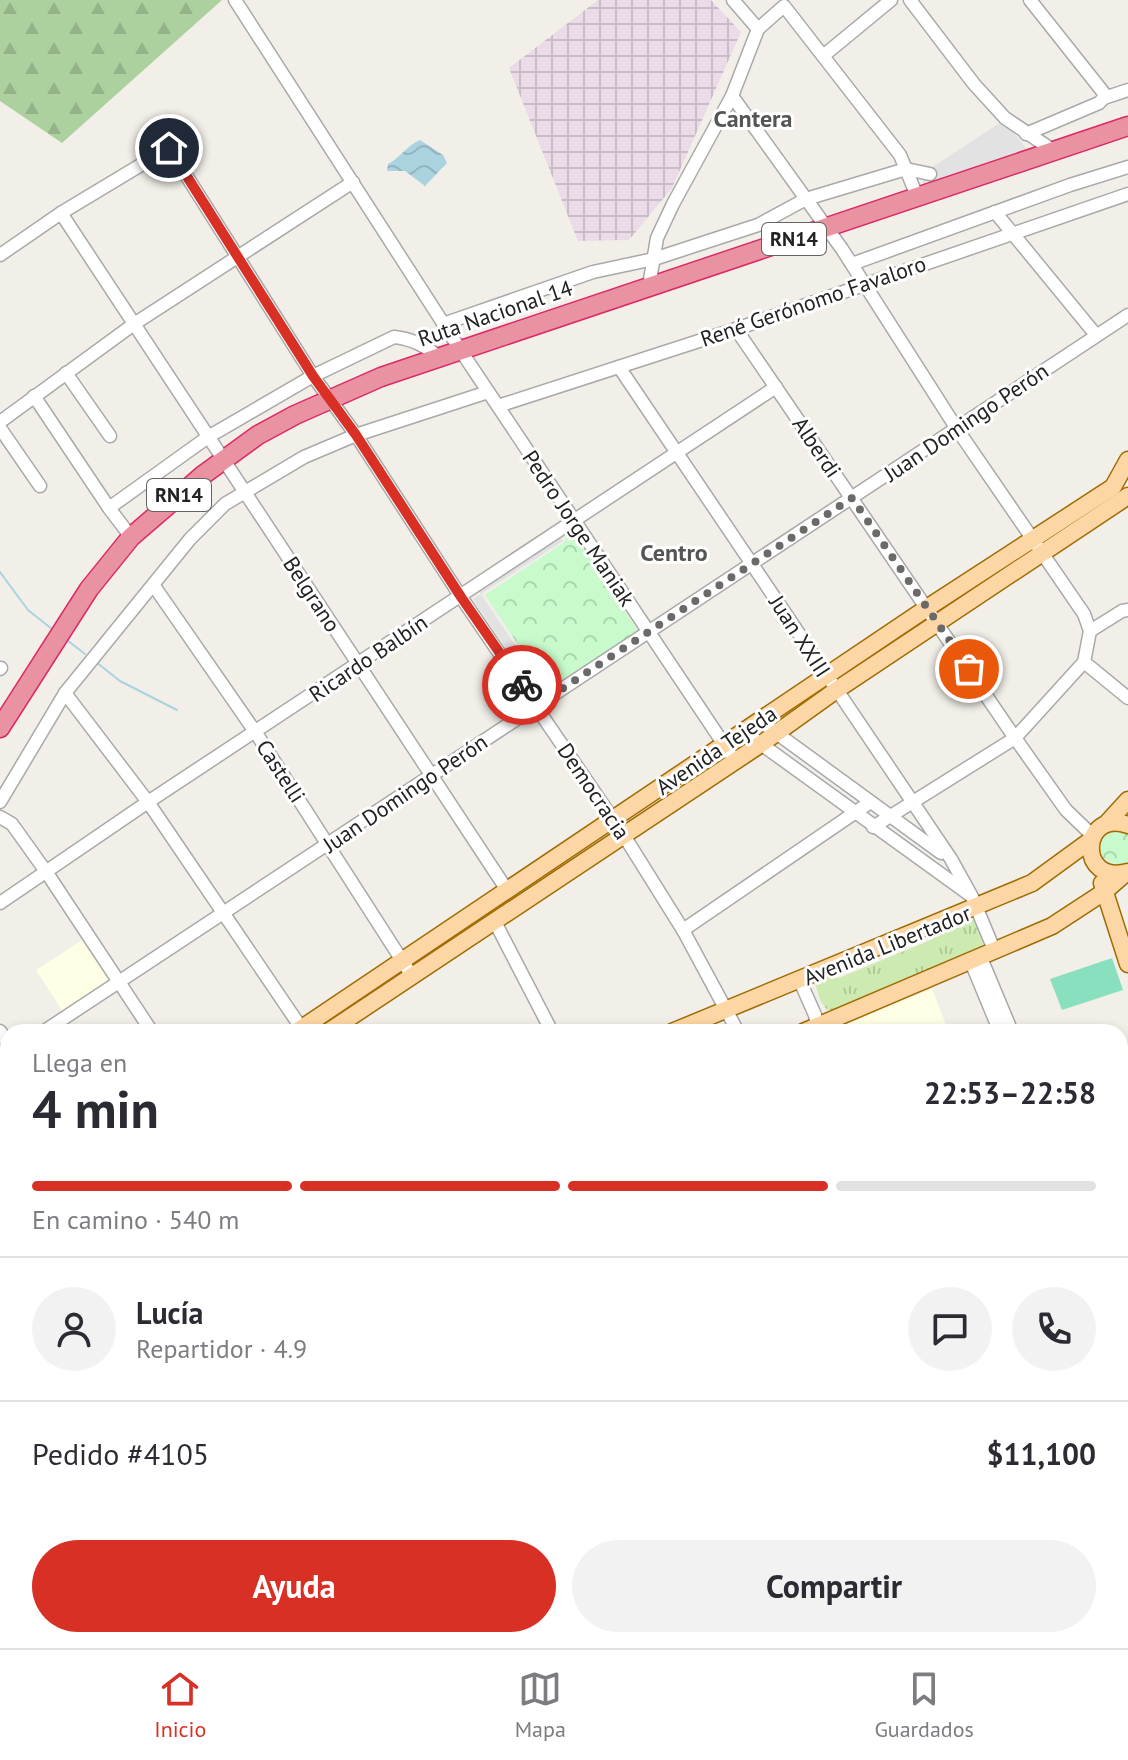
<!DOCTYPE html>
<html lang="es">
<meta charset="utf-8">
<style>
:root{--surface:#fff;--page:#f2f2f3;--text:#2b2b33;--muted:#7c7c81;--line:#e1e1e2;--accent:#d93025}
body{margin:0;font-family:"PT Sans",sans-serif;background:var(--page);color:var(--text);height:100vh;display:flex;flex-direction:column;font-size:30px;white-space:nowrap}
*{box-sizing:border-box;margin:0}
p{font-size:26px;color:var(--muted)}
.icon{flex:none;width:44px;height:44px;fill:none;stroke:currentColor;stroke-width:2;stroke-linecap:round;stroke-linejoin:round}
.map{position:relative;flex:1;overflow:hidden}
.drawer{position:absolute;left:0px;top:1024px;width:1128px;height:624px;display:flex;flex-direction:column;background:var(--surface);border-radius:24px 24px 0 0;box-shadow:0 4px 12px #0003}
.drawer>*{flex:none}
.pin{position:absolute;display:grid;place-items:center;width:68px;height:68px;color:#fff;margin:-34px;border:4px solid #fff;border-radius:50%;box-shadow:0 2px 8px #0007}
.courier{position:absolute;display:grid;place-items:center;width:80px;height:80px;margin:-40px;border:6px solid #d93025;border-radius:50%;background:#fff;color:#222;box-shadow:0 2px 10px #0007}
.summary em{font-style:normal;font-weight:600}
.summary div{display:flex;flex-direction:column-reverse}
.summary{display:flex;align-items:center;justify-content:space-between;height:136px;padding:0 32px}
h1{font-size:52px;font-weight:600;line-height:60px}
.bar{display:grid;grid-template-columns:repeat(4,1fr);gap:12px 8px;align-content:center;height:96px;padding:0 32px}
.bar i{height:10px;border-radius:6px;background:var(--line)}
.bar .on{background:var(--accent)}
.bar p{grid-column:span 4}
.line{display:flex;align-items:center;gap:20px;padding:0 32px;border-top:2px solid var(--line)}
.line div{flex:1}
.round{display:grid;place-items:center;flex:none;width:84px;height:84px;border-radius:42px;background:var(--page)}
.action{display:flex;gap:16px;margin-top:auto;padding:16px 32px}
.action a{flex:1;height:92px;border-radius:48px;background:var(--accent);color:#fff;font-size:32px;font-weight:600;line-height:92px;text-align:center}
.action a+a{background:var(--page);color:var(--text)}
.tab-bar{display:flex;justify-content:space-around;align-items:center;height:112px;border-top:2px solid var(--line);background:var(--surface);font-size:22px;color:var(--muted)}
.tab-bar a{display:grid;justify-items:center;gap:4px}
.tab-bar .on{color:var(--accent)}
.map>svg:first-child{display:block}
</style>
<div class="map">
<svg width="1128" height="1648" viewBox="0 0 1128 1648">
<defs>
<pattern id="industrial-grid" width="8" height="8" patternUnits="userSpaceOnUse" patternTransform="scale(2)"><rect width="8" height="8" fill="#ebdbe8"/><path d="M0 4h8M4 0v8" fill="none" stroke="#c9bcc7"/></pattern>
<pattern id="grass-tufts" width="24" height="20" patternUnits="userSpaceOnUse" patternTransform="scale(2)"><rect width="24" height="20" fill="#cdebb0"/><path d="M3 7l-1-3M5 7V3M7 7l1-3M15 17l-1-3M17 17v-4M19 17l1-3" fill="none" stroke="#b0c997"/></pattern>
<pattern id="forest-firs" width="22" height="20" patternUnits="userSpaceOnUse" patternTransform="scale(2)"><rect width="22" height="20" fill="#add19e"/><path d="M5 1l3.5 6h-7zM16 11l3.5 6h-7z" fill="#95b388"/></pattern>
<pattern id="park-crowns" width="20" height="18" patternUnits="userSpaceOnUse" patternTransform="scale(2)"><rect width="20" height="18" fill="#c8facc"/><path d="M2 6a3 3 0 1 1 6 0M12 15a3 3 0 1 1 6 0" fill="none" stroke="#acd6af"/></pattern>
<pattern id="water-waves" width="16" height="10" patternUnits="userSpaceOnUse" patternTransform="scale(2)"><rect width="16" height="10" fill="#aad3df"/><path d="M0 5q4-4 8 0t8 0" fill="none" stroke="#92b5bf"/></pattern>
</defs>
<rect width="100%" height="100%" fill="#f2efe9"/>
<polygon fill="url(#industrial-grid)" points="598,0 711,0 741,32 672,188 629,240 578,241 509,68"/>
<g fill="#ffffe5">
<polygon points="82,940 109,980 107,986 65,1015 36,970"/>
<polygon points="932,989 949,1032 840,1032 838,1025"/>
</g>
<polygon fill="url(#grass-tufts)" points="969,918 975,921 983,944 981,951 833,1010 827,1010 820,1000 815,982 833,976 839,978 933,939 937,930"/>
<g fill="url(#forest-firs)">
<polygon points="0,0 222,0 62,143 0,101"/>
<polygon points="206,1640 392,1640 392,1648 212,1648"/>
</g>
<g fill="url(#park-crowns)">
<polygon points="570,528 638,631 542,694 537,687 543,682 485,595 566,541 562,533"/>
<path d="M1116 830 1128 834V862L1119 866 1103 858C1097 845 1102 834 1116 830Z"/>
</g>
<polygon fill="#88e0be" points="1112,958 1123,990 1062,1010 1050,979"/>
<g fill="#e2e2e2">
<polygon points="1004,120 1028,151 924,188 922,174"/>
<polygon points="558,534 563,541 481,594 540,682 532,687 473,599 481,594 476,588"/>
</g>
<path fill="url(#water-waves)" d="M420 140 443 155 447 163 425 186 405 171H387L388 164C399 159 406 146 420 140Z"/>
<g fill="none" stroke-linecap="round" stroke-linejoin="round">
<g stroke="#aad3df" stroke-width="2">
<polyline points="0,572 28,610 52,629"/>
<polyline points="67,640 85,654"/>
<polyline points="96,662 120,681 177,710"/>
</g>
<defs>
<g id="minor">
<polyline points="235,0 461,351 735,761"/>
<polyline points="733,0 758,29"/>
<polyline points="910,0 974,84 1005,118 1054,151"/>
<polyline points="1030,0 1103,92 1104,98"/>
<polyline points="823,56 891,0"/>
<polyline points="732,96 842,249 957,429 1084,614 1090,631 1084,662 1015,738 873,827"/>
<polyline points="155,126 313,376 356,435 461,597 623,834 683,930 738,1032"/>
<polyline points="1026,134 1099,103 1104,98 1128,90"/>
<polyline points="995,212 1096,335"/>
<polyline points="61,213 507,890"/>
<polyline points="0,255 61,213 169,148"/>
<polyline points="852,264 1070,185 1128,167"/>
<polyline points="649,286 657,238 673,204 732,96 758,29 784,6 900,155 917,196"/>
<polyline points="443,324 593,272 654,259 758,225 806,199 906,169 930,174"/>
<polyline points="736,329 1015,738 1066,810 1093,836"/>
<polyline points="619,367 951,859 972,897 995,952"/>
<polyline points="66,373 110,436"/>
<polyline points="34,396 109,508 131,537"/>
<polyline points="498,406 736,329 1128,194"/>
<polyline points="0,422 134,324 353,182"/>
<polyline points="0,428 40,486"/>
<path d="M109 508 208 437 313 376 394 337C413 339 425 346 439 357"/>
<polyline points="154,586 256,733 412,976"/>
<polyline points="1090,631 1122,611 1128,610"/>
<polyline points="1084,662 1128,698"/>
<polyline points="0,669 1,668"/>
<polyline points="65,693 148,802 304,1032"/>
<polyline points="760,721 941,853"/>
<polyline points="743,731 970,895"/>
<polyline points="0,802 65,693 190,539 225,504 304,457 356,435 488,392"/>
<polyline points="0,817 12,824 47,873 152,1032"/>
<polyline points="0,903 148,802 776,387"/>
<polyline points="495,922 552,1032"/>
<polyline points="683,930 869,803"/>
<polyline points="981,958 1012,1032"/>
<polyline points="971,962 1000,1032"/>
<polyline points="800,981 815,1015 818,1032"/>
<polyline points="0,1031 8,1044"/>
<polyline points="43,1032 1128,315"/>
<polyline points="0,1061 8,1055"/>
<polyline points="1120,1086 1128,1083"/>
<polyline points="1120,1187 1128,1185"/>
<polyline points="1120,1279 1128,1290"/>
<polyline points="1120,1319 1128,1330"/>
<polyline points="1120,1398 1128,1395"/>
<polyline points="1120,1495 1128,1490"/>
<polyline points="0,1563 8,1584"/>
<polyline points="1120,1612 1128,1606"/>
<polyline points="0,1623 8,1620"/>
<polyline points="29,1640 32,1648"/>
<polyline points="202,1640 209,1648"/>
<polyline points="388,1640 393,1648"/>
<polyline points="528,1640 534,1648"/>
<polyline points="747,1640 753,1648"/>
<polyline points="349,1648 360,1640"/>
<polyline points="646,1648 657,1640"/>
<polyline points="885,1648 897,1640"/>
<polyline points="1070,1648 1081,1640"/>
</g>
<g id="major">
<polyline points="1107,823 1128,800"/>
<path d="M1128 872C1077 886 1080 808 1128 825"/>
<polyline points="1102,883 1128,964"/>
<polyline points="296,1032 927,608 1113,487 1128,460"/>
<polyline points="328,1032 761,744 835,691 1128,496"/>
<polyline points="672,1032 1032,883 1091,840"/>
<polyline points="803,1032 1052,926 1104,892 1126,873"/>
<polyline points="0,1230 8,1225"/>
<polyline points="0,1252 8,1247"/>
<polyline points="0,1463 8,1460"/>
<polyline points="0,1490 8,1487"/>
</g>
<polyline id="highway" points="0,728 89,589 131,537 203,475 258,435 295,415 381,377 1128,126"/>
</defs>
<use href="#minor" stroke="#a9a9a9" stroke-width="15"/>
<use href="#major" stroke="#a06b00" stroke-width="19"/>
<use href="#highway" stroke="#dc2a67" stroke-width="21"/>
<use href="#minor" stroke="#fff" stroke-width="12"/>
<use href="#major" stroke="#fcd6a4" stroke-width="16"/>
<use href="#highway" stroke="#e892a2" stroke-width="18"/>
</g>
<g fill="none" stroke-linecap="round" stroke-linejoin="round">
<polyline stroke="#6b6a68" stroke-width="8" stroke-dasharray="0 14.4" points="522,685 536,706 852,498 969,669"/>
<polyline stroke="#d93025" stroke-width="10" points="169,148 313,376 356,435 461,597 522,685"/>
</g>
<g text-anchor="middle" stroke-width="6" stroke-linejoin="round" paint-order="stroke">
<g fill="#fff" stroke="#646464" stroke-width="2">
<rect x="762" y="223" width="64" height="32" rx="6"/>
<rect x="147" y="479" width="64" height="32" rx="6"/>
</g>
<g font-size="20" font-weight="bold" fill="#222">
<text x="794" y="246">RN14</text>
<text x="179" y="502">RN14</text>
</g>
<g font-size="22" fill="#222" stroke="#fff">
<text transform="translate(813 301) rotate(-19)" y="8">René Gerónomo Favaloro</text>
<text transform="translate(495 313) rotate(-19)" y="8">Ruta Nacional 14</text>
<text transform="translate(966 422) rotate(-34)" y="8">Juan Domingo Perón</text>
<text transform="translate(817 447) rotate(56)" y="8">Alberdi</text>
<text transform="translate(579 528) rotate(56)" y="8">Pedro Jorge Maniak</text>
<text transform="translate(312 594) rotate(57)" y="8">Belgrano</text>
<text transform="translate(800 636) rotate(57)" y="8">Juan XXIII</text>
<text transform="translate(368 658) rotate(-34)" y="8">Ricardo Balbín</text>
<text transform="translate(716 750) rotate(-34)" y="8">Avenida Tejeda</text>
<text transform="translate(281 771) rotate(57)" y="8">Castelli</text>
<text transform="translate(594 791) rotate(56)" y="8">Democracia</text>
<text transform="translate(405 793) rotate(-34)" y="8">Juan Domingo Perón</text>
<text transform="translate(887 945) rotate(-22)" y="8">Avenida Libertador</text>
</g>
<g font-size="24" font-weight="bold" fill="#555" stroke="#fff">
<text x="753" y="127">Cantera</text>
<text x="674" y="561">Centro</text>
</g>
</g>
</svg>
<div class="pin" style="left:969px;top:669px;background:#ea580c"><svg class="icon" aria-label="bag" viewBox="0 0 24 24"><path d="M5 8h14l-1 12H6zM9 8a3 3 0 0 1 6 0"/></svg></div>
<div class="pin" style="left:169px;top:148px;background:#1f2937"><svg class="icon" aria-label="home" viewBox="0 0 24 24"><path d="M3 11l9-7 9 7M6 9v11h12V9"/></svg></div>
<div class="courier" style="left:522px;top:685px"><svg class="icon" aria-label="bike" viewBox="0 0 24 24"><circle cx="6" cy="16" r="4"/><circle cx="18" cy="16" r="4"/><path d="M6 16l4-8h5l3 8M10 8l3 8H6M13 5h3"/></svg></div>
<section class="drawer">
<div class="summary"><div><h1>4 min</h1><p>Llega en</p></div><em>22:53–22:58</em></div>
<div class="bar"><i class="on"></i><i class="on"></i><i class="on"></i><i></i><p>En camino · 540 m</p></div>
<div class="line" style="height:144px"><a class="round"><svg class="icon" aria-label="person" viewBox="0 0 24 24"><circle cx="12" cy="8" r="4"/><path d="M4 21q1-7 8-7t8 7"/></svg></a><div><b>Lucía</b><p>Repartidor · 4.9</p></div><a class="round"><svg class="icon" aria-label="chat" viewBox="0 0 24 24"><path d="M4 5h16v11H9l-5 4z"/></svg></a><a class="round"><svg class="icon" aria-label="phone" viewBox="0 0 24 24"><path d="M5 4h4l2 5-3 2q2 4 5 5l2-3 5 2v4C11 20 4 13 5 4z"/></svg></a></div>
<div class="line" style="height:104px"><div>Pedido #4105</div><b>$11,100</b></div>
<div class="action"><a>Ayuda</a><a>Compartir</a></div>
</section>
</div>
<nav class="tab-bar">
<a class="on"><svg class="icon" aria-label="home" viewBox="0 0 24 24"><path d="M3 11l9-7 9 7M6 9v11h12V9"/></svg>Inicio</a>
<a><svg class="icon" aria-label="map" viewBox="0 0 24 24"><path d="M3 6l6-2 6 2 6-2v14l-6 2-6-2-6 2zM9 4v14M15 6v14"/></svg>Mapa</a>
<a><svg class="icon" aria-label="saved" viewBox="0 0 24 24"><path d="M7 4h10v16l-5-4-5 4z"/></svg>Guardados</a>
</nav>
